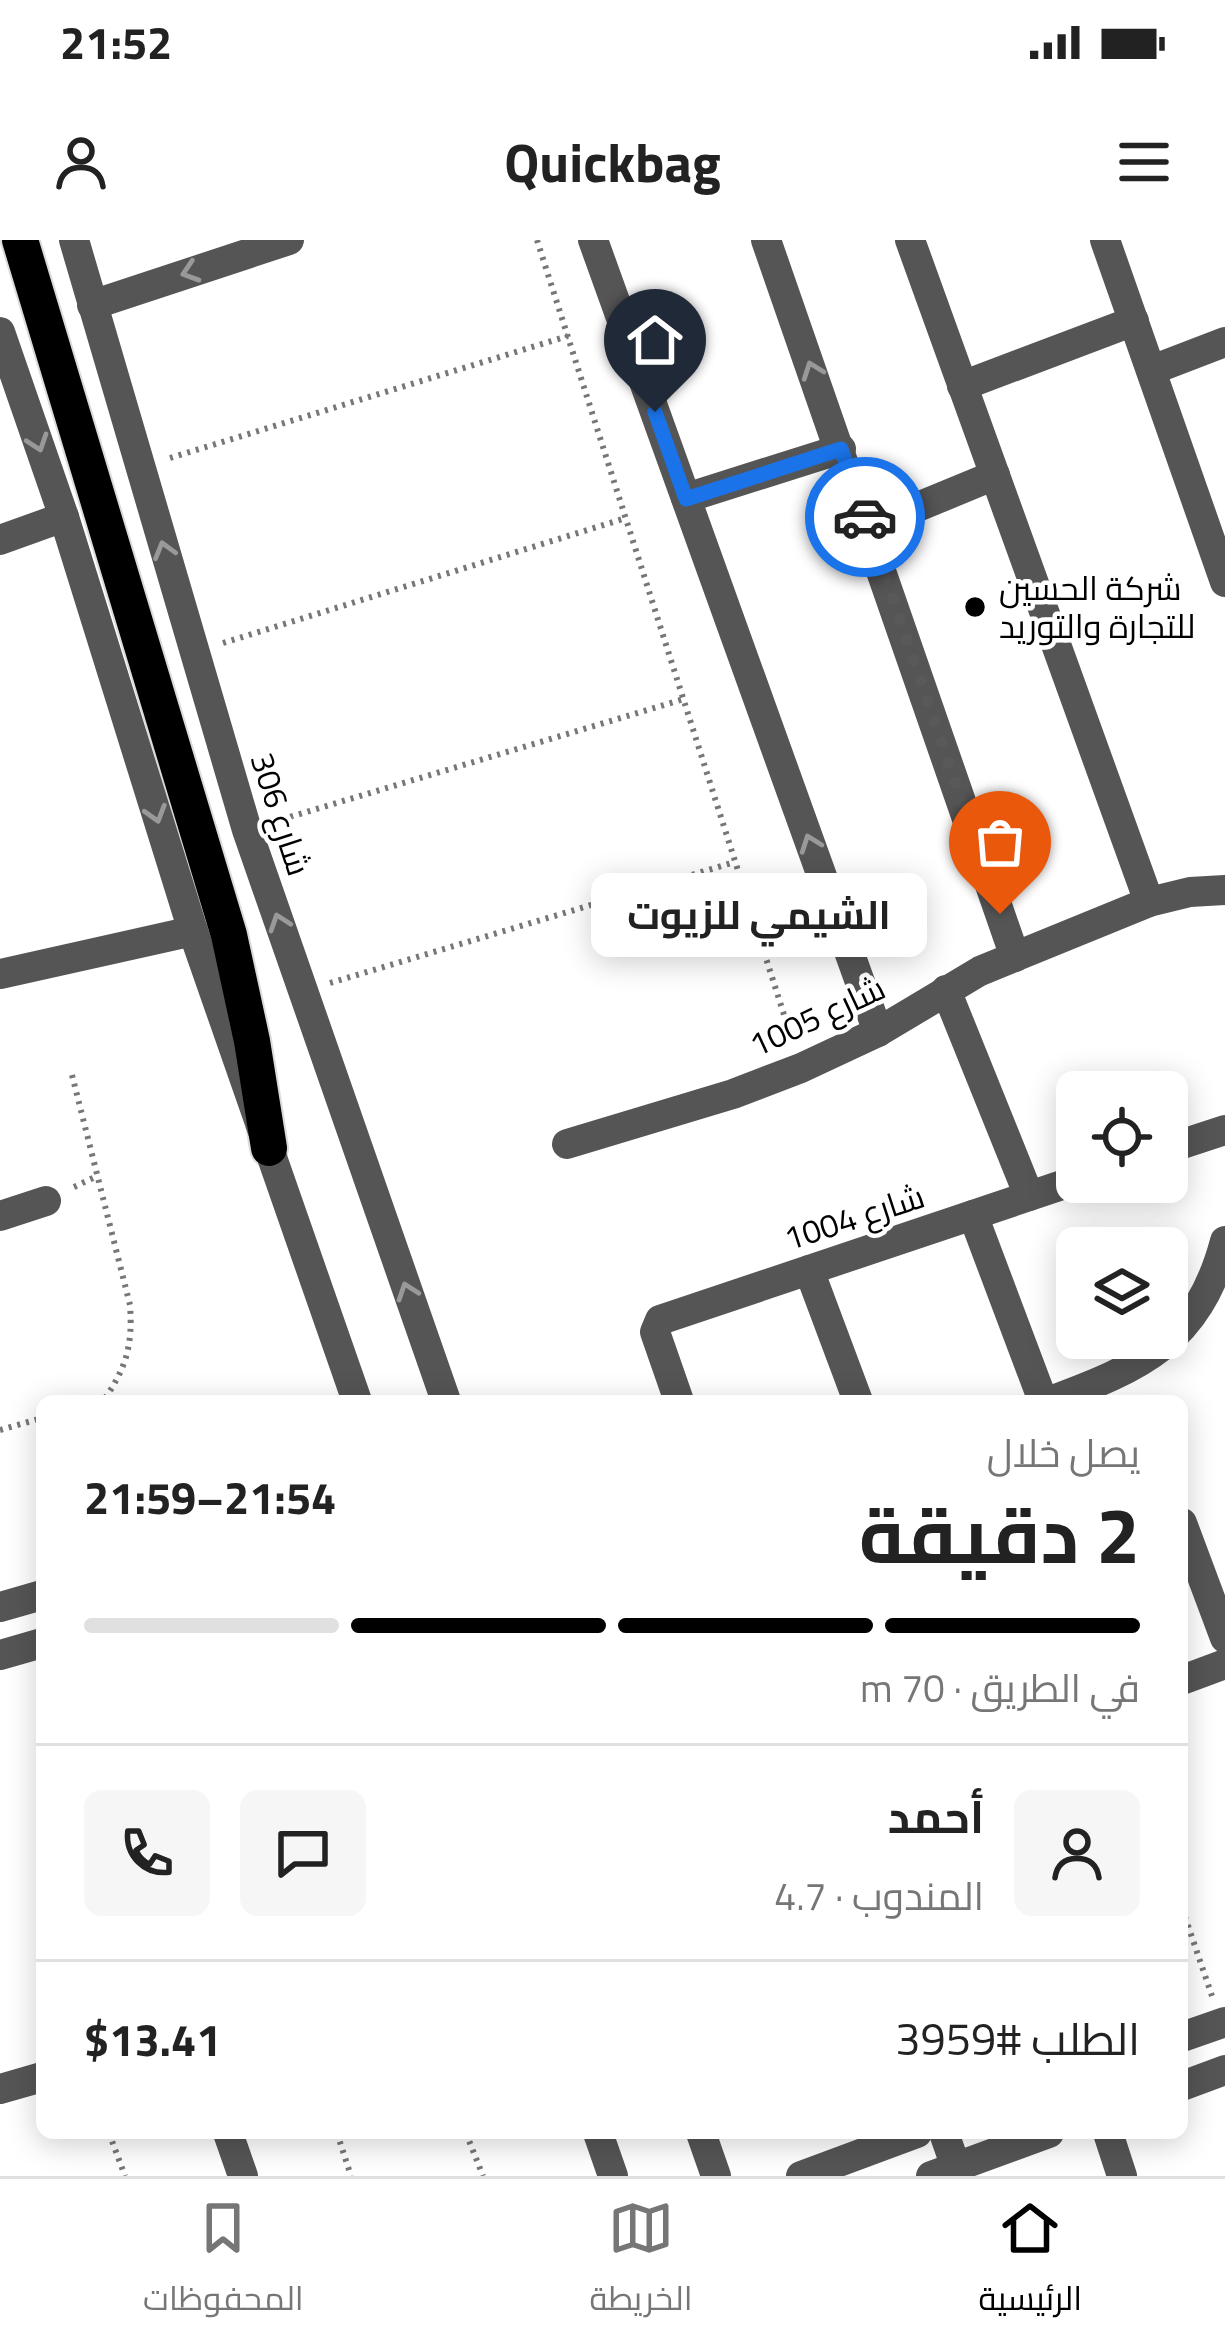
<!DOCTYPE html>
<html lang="ar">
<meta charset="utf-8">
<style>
:root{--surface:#fff;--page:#f6f6f6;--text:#222;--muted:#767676;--line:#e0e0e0;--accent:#000}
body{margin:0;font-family:"Titillium Web",Cairo,sans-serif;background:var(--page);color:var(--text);direction:rtl;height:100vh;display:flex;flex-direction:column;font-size:45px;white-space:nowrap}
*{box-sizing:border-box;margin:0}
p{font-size:39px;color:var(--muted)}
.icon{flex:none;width:66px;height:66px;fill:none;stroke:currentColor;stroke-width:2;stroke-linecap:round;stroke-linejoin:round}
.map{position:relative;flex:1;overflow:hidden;direction:ltr}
.sheet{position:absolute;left:36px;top:1155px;width:1152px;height:744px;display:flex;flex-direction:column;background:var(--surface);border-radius:18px;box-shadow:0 6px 30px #0003;direction:rtl}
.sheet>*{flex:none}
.controls{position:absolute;left:1056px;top:831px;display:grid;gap:24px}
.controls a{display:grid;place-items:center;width:132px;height:132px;border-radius:18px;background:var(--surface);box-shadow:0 6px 30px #0003;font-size:60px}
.pin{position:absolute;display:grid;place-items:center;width:102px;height:102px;color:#fff;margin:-123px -51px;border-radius:50% 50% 50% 0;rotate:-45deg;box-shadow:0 0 12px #0007}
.pin .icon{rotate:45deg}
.courier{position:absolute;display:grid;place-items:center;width:120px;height:120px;margin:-60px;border:9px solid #1a73e8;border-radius:50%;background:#fff;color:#222;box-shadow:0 3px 15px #0007}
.bubble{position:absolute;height:84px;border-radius:18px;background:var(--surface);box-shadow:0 6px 30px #0003;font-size:39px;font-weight:700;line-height:84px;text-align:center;direction:rtl}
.summary em{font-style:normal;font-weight:700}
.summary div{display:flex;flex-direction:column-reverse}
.summary{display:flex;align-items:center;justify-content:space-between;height:204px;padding:0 48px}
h1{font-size:78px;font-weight:700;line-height:90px}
.bar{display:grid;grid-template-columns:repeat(4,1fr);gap:18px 12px;align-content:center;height:144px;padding:0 48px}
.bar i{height:15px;border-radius:9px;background:var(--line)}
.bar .on{background:var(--accent)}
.bar p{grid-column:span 4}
.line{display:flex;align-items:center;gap:30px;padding:0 48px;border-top:3px solid var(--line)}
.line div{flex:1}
.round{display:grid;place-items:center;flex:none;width:126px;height:126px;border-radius:18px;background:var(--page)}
.status{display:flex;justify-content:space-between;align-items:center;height:84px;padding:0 60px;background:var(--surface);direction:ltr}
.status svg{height:33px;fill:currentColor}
header{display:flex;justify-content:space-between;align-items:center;height:156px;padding:0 48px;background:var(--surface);font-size:54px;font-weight:700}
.menu{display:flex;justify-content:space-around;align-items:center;height:168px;border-top:3px solid var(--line);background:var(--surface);font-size:33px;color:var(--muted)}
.menu a{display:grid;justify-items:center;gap:6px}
.menu .on{color:var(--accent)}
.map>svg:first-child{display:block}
</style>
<div class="status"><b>21:52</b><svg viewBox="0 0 49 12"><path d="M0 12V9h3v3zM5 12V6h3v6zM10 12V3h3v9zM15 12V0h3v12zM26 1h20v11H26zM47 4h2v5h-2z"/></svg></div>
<header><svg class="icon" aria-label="menu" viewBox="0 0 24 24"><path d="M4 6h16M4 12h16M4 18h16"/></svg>Quickbag<svg class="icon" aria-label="person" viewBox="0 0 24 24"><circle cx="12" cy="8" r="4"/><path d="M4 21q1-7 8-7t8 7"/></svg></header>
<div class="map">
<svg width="1225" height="1936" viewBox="0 0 1225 1936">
<rect width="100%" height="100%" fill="#fff"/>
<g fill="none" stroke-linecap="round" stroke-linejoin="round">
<defs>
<polyline id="highway" points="20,0 229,695 252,801 269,908"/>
</defs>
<use href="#highway" stroke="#dbdbdb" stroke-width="40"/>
<g stroke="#777" stroke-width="6" stroke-dasharray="3 6" stroke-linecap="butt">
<polyline points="537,0 793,803"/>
<polyline points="170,218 568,96"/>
<polyline points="223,403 626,278"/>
<polyline points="273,582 684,459"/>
<polyline points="330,743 735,622"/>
<path d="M72 835 130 1065C133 1105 126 1129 103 1161"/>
<polyline points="74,947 97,936"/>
<polyline points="0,1190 42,1178"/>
<polyline points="1182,1668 1212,1756"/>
<polyline points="109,1893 125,1936"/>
<polyline points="337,1893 351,1936"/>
<polyline points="466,1893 483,1936"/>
</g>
<g stroke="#555" stroke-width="30">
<polyline points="74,0 247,590 446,1161"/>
<polyline points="593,0 878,792"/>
<polyline points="766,0 1015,717"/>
<polyline points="910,0 1149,662"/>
<polyline points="1105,0 1225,342"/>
<polyline points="92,65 289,0"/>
<polyline points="0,92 64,277 193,691 357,1161"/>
<polyline points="1152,130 1225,102"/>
<polyline points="962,146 1134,81"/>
<polyline points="686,258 841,209"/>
<polyline points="869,287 995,235"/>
<polyline points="0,300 64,277"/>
<polyline points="0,734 193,691"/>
<polyline points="946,750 1029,956"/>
<polyline points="567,904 733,854 801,828 878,792 980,731 1149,662 1190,652 1225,650"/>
<polyline points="1167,909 1225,890"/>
<polyline points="973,975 1043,1161"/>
<polyline points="0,976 46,961"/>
<polyline points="809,1030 858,1161"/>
<polyline points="679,1161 655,1092 660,1080 1077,940"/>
<path d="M1050 1161C1141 1127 1198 1103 1225 1001"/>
<polyline points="1182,1283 1225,1398"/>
<polyline points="0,1367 42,1355"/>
<polyline points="0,1415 42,1403"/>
<polyline points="1182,1440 1225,1424"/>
<polyline points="1182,1797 1225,1782"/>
<polyline points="1182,1846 1225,1830"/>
<polyline points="0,1849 42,1837"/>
<polyline points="228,1893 243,1936"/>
<polyline points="598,1893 613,1936"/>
<polyline points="701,1893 716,1936"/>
<polyline points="944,1893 959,1936"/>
<polyline points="1108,1893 1122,1936"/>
<polyline points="801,1936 917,1893"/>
<polyline points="931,1936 1049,1893"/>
</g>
<use href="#highway" stroke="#000" stroke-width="36"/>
</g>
<defs><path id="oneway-chevron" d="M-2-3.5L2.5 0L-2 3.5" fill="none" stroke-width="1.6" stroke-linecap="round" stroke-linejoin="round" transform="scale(3)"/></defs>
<g stroke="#999">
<use href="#oneway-chevron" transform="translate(190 32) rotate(162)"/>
<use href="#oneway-chevron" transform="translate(812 130) rotate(-110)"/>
<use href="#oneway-chevron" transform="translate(38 203) rotate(71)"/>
<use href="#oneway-chevron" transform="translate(164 310) rotate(-106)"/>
<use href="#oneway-chevron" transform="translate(156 574) rotate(73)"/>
<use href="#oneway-chevron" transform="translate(810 603) rotate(-110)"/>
<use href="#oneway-chevron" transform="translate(279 682) rotate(-109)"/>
<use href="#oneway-chevron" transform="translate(407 1051) rotate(-109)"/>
</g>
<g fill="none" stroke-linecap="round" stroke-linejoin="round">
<polyline stroke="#595959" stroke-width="12" stroke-dasharray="0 21.6" points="865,277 1000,674"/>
<polyline stroke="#1a73e8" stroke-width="15" points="655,172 686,259 841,209 865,277"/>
</g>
<circle fill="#000" stroke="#fff" stroke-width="4.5" cx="975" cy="367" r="12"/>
<g text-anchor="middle" stroke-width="9" stroke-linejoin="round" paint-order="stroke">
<g font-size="33" fill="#000" stroke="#fff" text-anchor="start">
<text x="999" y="360">شركة الحسين<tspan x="999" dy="38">للتجارة والتوريد</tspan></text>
</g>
<g font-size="33" fill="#000" stroke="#fff">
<text transform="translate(281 574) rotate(72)" y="12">شارع 306</text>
<text transform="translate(817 776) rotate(-25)" y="12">شارع 1005</text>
<text transform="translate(854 977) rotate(-18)" y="12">شارع 1004</text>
</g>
</g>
</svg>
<div class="controls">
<a><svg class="icon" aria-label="locate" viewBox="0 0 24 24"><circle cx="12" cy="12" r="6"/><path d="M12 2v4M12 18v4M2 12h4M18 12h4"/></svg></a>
<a><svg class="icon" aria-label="layers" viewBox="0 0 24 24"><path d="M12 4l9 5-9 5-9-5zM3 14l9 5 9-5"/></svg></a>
</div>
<div class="pin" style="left:1000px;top:674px;background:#ea580c"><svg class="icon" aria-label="bag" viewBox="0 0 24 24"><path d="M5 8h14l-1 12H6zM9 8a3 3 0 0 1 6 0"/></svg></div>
<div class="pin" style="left:655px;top:172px;background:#1f2937"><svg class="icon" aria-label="home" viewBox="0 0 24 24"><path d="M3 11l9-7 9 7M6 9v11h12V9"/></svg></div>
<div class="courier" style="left:865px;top:277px"><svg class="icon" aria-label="car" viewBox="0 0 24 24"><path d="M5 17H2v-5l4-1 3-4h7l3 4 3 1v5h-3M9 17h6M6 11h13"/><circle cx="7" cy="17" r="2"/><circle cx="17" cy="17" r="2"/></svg></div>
<div class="bubble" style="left:591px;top:633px;width:336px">الشيمي للزيوت</div>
<section class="sheet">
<div class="summary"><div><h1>2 دقيقة</h1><p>يصل خلال</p></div><em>21:54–21:59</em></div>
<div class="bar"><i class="on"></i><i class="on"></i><i class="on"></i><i></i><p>في الطريق · 70 m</p></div>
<div class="line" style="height:216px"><a class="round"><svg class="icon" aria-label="person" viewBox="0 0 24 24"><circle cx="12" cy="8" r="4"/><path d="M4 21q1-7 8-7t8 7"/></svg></a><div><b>أحمد</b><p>المندوب · 4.7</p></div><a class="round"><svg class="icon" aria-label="chat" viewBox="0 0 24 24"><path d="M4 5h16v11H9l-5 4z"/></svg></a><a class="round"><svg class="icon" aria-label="phone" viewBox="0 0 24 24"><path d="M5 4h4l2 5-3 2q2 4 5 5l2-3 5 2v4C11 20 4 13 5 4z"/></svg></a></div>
<div class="line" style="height:156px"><div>الطلب #3959</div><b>$13.41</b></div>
</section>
</div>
<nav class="menu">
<a class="on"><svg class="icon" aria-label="home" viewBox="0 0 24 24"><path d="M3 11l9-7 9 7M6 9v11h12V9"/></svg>الرئيسية</a>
<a><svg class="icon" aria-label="map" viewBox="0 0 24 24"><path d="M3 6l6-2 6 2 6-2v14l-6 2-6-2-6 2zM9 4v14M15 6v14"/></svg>الخريطة</a>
<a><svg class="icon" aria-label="saved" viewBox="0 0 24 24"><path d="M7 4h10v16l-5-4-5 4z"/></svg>المحفوظات</a>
</nav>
